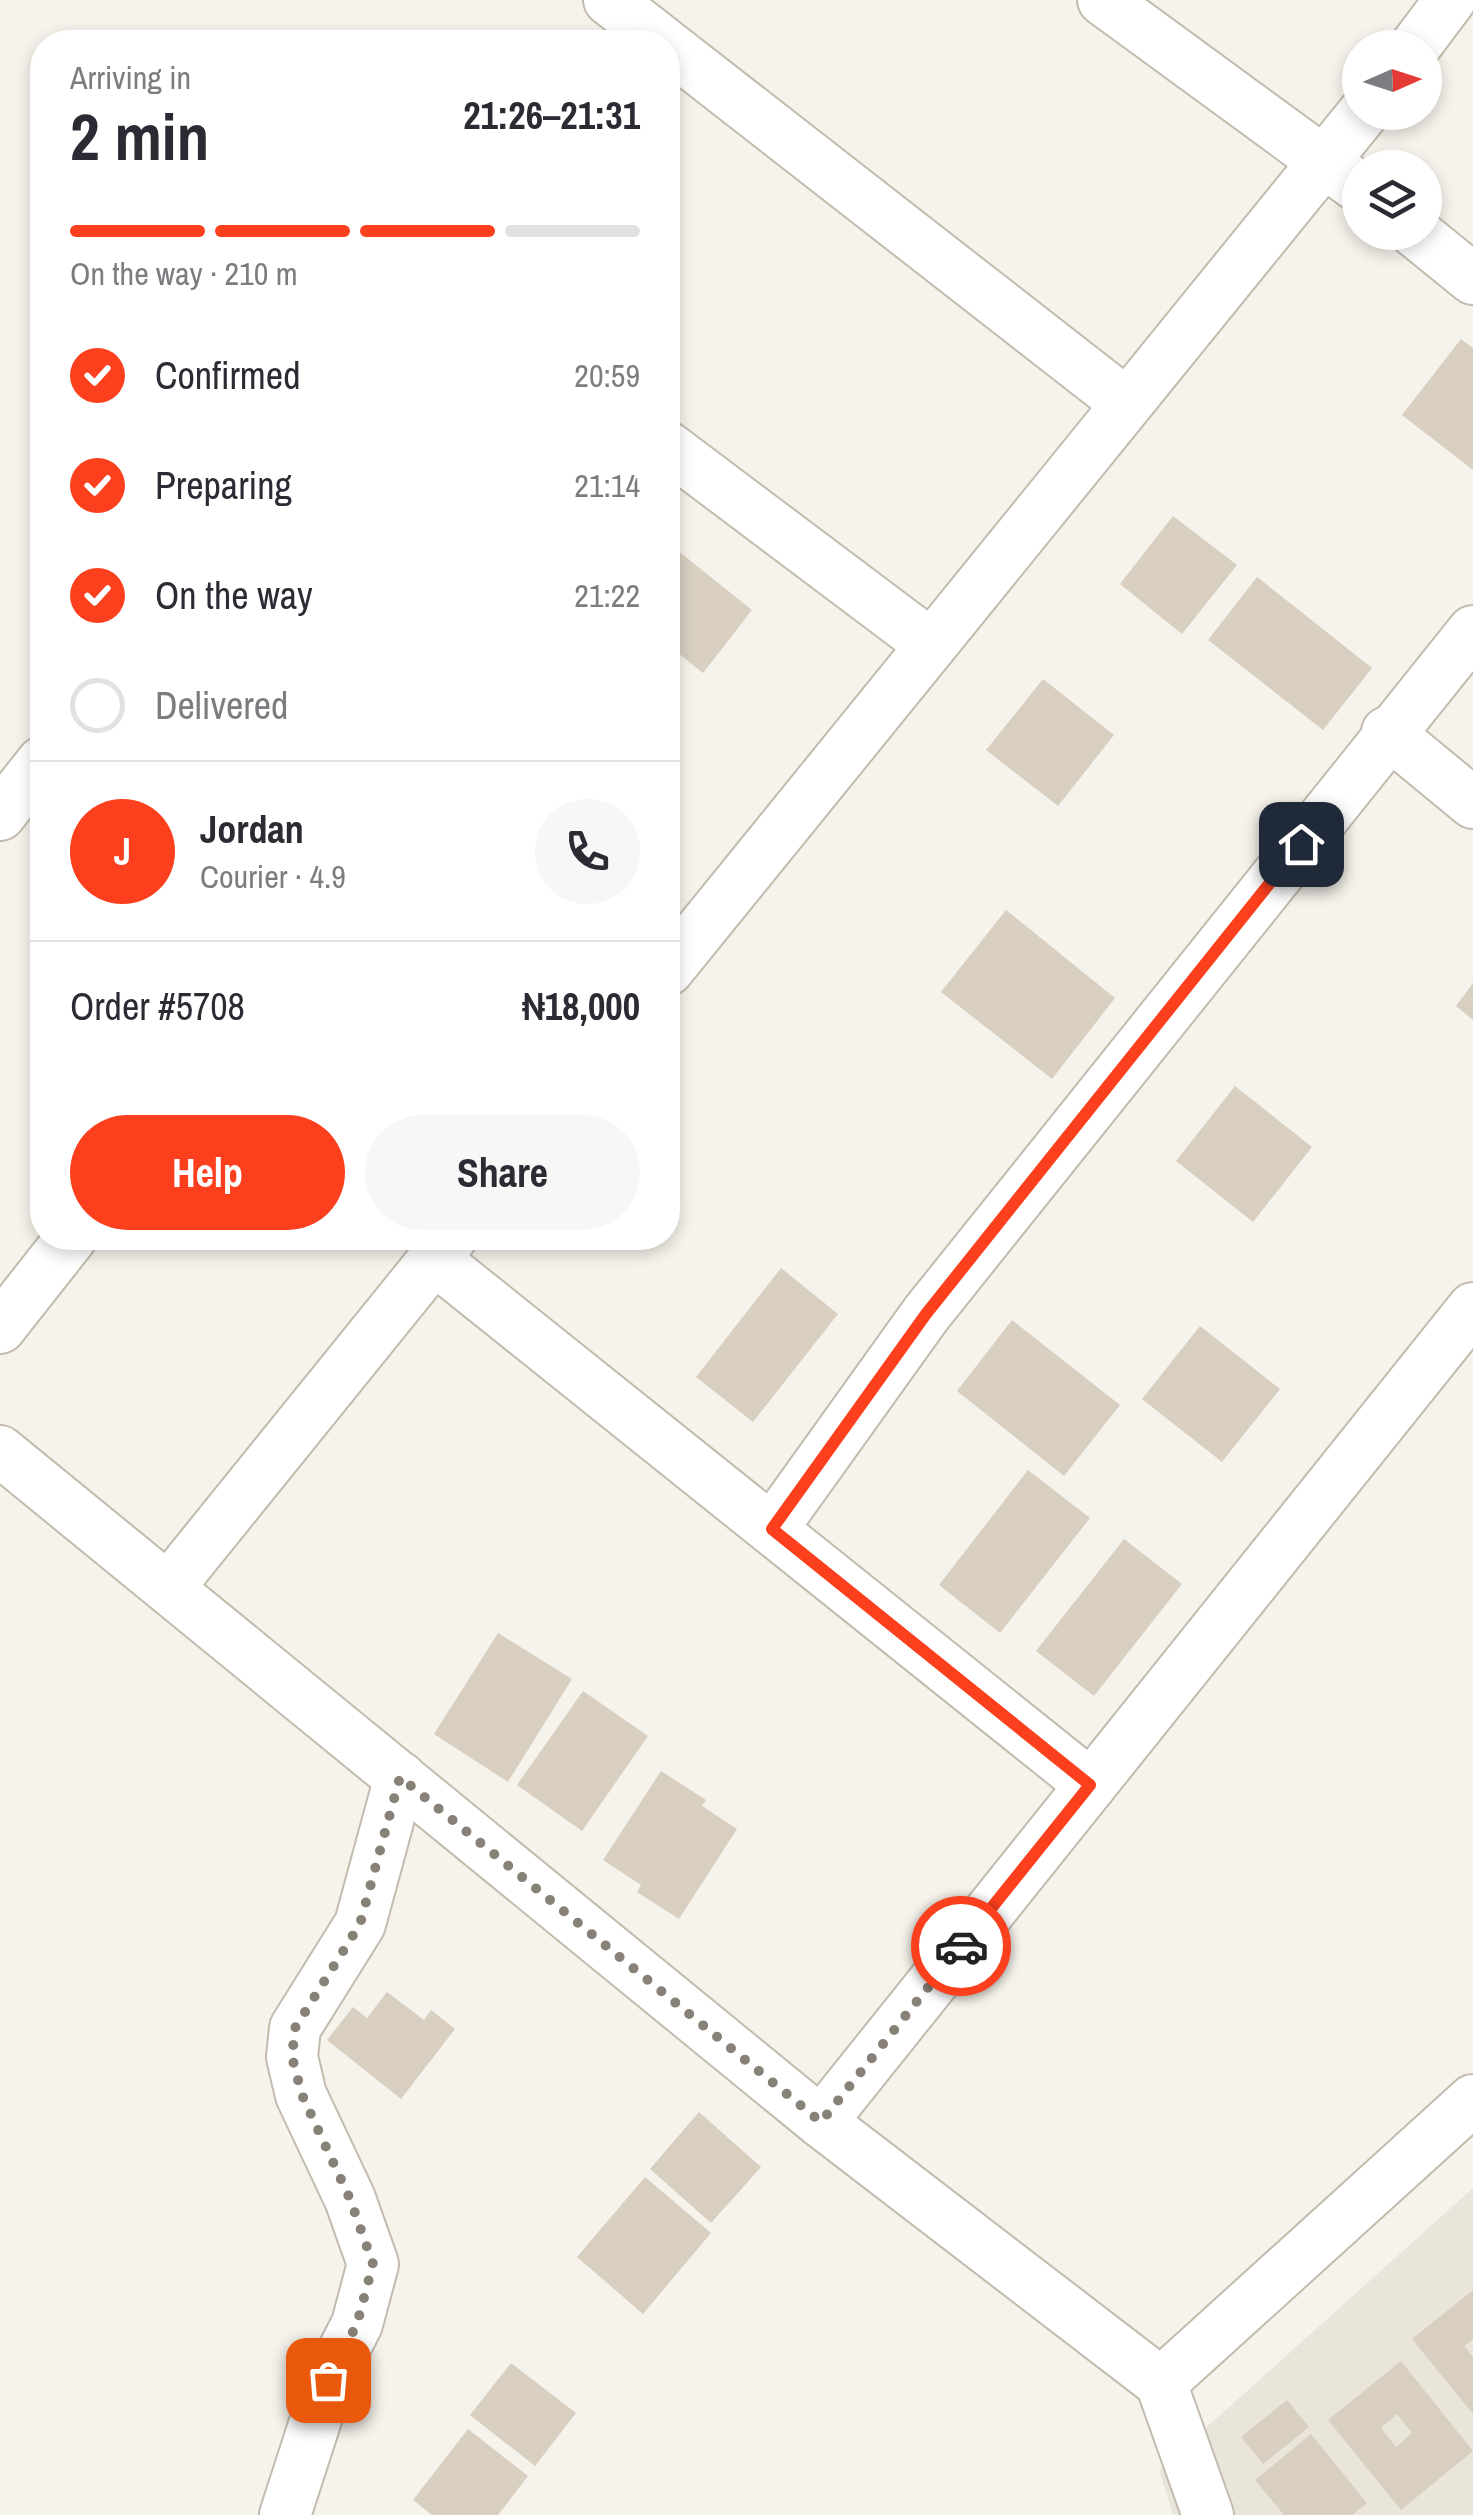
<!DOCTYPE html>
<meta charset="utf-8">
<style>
:root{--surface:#fff;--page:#f7f7f7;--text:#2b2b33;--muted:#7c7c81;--line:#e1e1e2;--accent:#fc3f1d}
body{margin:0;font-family:"Archivo Narrow",sans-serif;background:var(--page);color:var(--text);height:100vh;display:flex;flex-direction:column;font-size:38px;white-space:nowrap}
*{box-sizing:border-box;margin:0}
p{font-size:32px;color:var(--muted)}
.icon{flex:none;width:55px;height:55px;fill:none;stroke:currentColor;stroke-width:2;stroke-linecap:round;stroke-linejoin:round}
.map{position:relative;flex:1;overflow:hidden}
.drawer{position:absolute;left:30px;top:30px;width:650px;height:1220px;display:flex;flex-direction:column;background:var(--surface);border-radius:40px;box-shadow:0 5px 15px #0003}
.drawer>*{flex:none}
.needle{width:65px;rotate:87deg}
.tools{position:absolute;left:1342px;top:30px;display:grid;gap:20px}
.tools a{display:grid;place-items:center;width:100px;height:100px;border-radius:50%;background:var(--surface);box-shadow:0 5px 15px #0003;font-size:50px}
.pin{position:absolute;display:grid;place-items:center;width:85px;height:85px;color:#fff;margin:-42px;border-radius:20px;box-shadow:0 5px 15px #0006}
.courier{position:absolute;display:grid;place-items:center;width:100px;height:100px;margin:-50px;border:8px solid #fc3f1d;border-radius:50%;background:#fff;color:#222;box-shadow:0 2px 12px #0007}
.head em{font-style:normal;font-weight:700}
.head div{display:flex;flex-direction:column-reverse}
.head{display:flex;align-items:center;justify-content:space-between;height:170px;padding:0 40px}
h1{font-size:65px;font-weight:700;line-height:75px}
.bar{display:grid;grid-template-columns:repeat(4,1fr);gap:15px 10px;align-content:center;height:120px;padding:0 40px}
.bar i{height:12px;border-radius:8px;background:var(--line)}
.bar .active{background:var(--accent)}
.bar p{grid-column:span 4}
.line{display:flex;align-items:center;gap:25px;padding:0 40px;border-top:2px solid var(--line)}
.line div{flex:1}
.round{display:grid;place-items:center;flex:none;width:105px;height:105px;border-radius:52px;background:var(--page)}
ol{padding:0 40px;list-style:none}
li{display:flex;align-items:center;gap:30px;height:110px}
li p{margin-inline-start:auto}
li .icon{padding:10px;border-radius:50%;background:var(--accent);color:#fff;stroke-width:4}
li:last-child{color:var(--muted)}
li i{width:55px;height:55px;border:5px solid var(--line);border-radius:50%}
.cta{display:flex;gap:20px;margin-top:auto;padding:20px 40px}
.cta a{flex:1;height:115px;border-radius:60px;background:var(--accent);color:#fff;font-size:40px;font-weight:700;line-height:115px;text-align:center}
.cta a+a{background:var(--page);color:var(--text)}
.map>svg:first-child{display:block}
</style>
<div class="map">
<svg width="1473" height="2515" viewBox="0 0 1473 2515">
<rect width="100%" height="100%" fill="#f6f3ec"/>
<polygon fill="#eae5da" points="1473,2188 1473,2515 1173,2515 1159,2470"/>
<g fill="#d8cfc1" fill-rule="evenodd">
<polygon points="1461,339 1473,348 1473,470 1402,415"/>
<polygon points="1173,516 1237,565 1182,634 1120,584"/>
<polygon points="672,546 752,610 703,673 668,645 668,552"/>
<polygon points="1257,577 1372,668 1323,730 1208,640"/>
<polygon points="1043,679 1114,735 1058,806 986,750"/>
<polygon points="1006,910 1115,998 1052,1079 941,992"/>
<polygon points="1473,983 1473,1020 1456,1006"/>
<polygon points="1235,1086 1312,1147 1253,1222 1176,1161"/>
<polygon points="781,1268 838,1314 753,1422 696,1377"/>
<polygon points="1012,1320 1120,1405 1064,1476 957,1391"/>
<polygon points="1200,1326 1280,1389 1222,1462 1142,1399"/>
<polygon points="1028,1470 1090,1518 1000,1633 939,1585"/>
<polygon points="1124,1539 1182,1584 1094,1696 1036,1651"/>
<polygon points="498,1633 572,1679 508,1782 434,1734"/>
<polygon points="583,1691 648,1736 582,1831 517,1785"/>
<polygon points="661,1771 706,1800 702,1806 737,1829 679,1919 637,1892 641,1885 603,1860"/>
<polygon points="387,1992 424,2020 431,2010 455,2029 401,2099 327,2040 353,2007 367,2018"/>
<polygon points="699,2112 761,2167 711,2223 650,2169"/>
<polygon points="645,2177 711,2233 643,2314 577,2257"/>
<polygon points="1473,2290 1473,2339 1464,2346 1473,2357 1473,2414 1412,2339"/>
<path d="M1401 2361 1473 2451 1401 2510 1328 2420ZM1397 2414 1412 2433 1396 2447 1381 2428Z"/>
<polygon points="511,2363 576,2413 535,2466 470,2415"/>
<polygon points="1287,2400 1309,2427 1263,2464 1241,2437"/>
<polygon points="468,2429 528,2476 498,2515 432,2515 413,2500"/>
<polygon points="1311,2434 1367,2503 1352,2515 1284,2515 1255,2480"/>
</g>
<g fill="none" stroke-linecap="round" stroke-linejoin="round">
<defs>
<g id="minor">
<polyline points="609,0 663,42"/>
<polyline points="1103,0 1360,188"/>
<polyline points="668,46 1126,403"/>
<polyline points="1414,48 1450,0"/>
<polyline points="1415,232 1473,279"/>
<polyline points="668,447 930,644"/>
<polyline points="1387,732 1473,803"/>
<polyline points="0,815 42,762"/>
<polyline points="668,970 1364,112"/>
<polyline points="434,1259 1091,1785"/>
<polyline points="0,1328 71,1238"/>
<polyline points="0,1451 821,2122 1161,2383"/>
<polyline points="772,1529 926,1314 1473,631"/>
<polyline points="169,1587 451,1238"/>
<polyline points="821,2122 1473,1308"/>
<polyline points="285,2515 329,2379 357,2324 373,2264 350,2199 301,2095 292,2057 295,2028 360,1924 400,1777"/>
<polyline points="1208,2515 1161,2383 1473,2100"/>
</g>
</defs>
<use href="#minor" stroke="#c2bbae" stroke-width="54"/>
<use href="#minor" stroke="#fff" stroke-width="50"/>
</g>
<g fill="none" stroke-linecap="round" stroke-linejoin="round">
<polyline stroke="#878178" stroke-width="10" stroke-dasharray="0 18" points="328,2380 357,2324 373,2264 350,2199 302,2095 292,2057 295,2028 360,1924 400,1777 821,2122 961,1946"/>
<polyline stroke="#fc3f1d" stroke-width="12" points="961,1946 1090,1785 772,1529 926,1314 1301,844"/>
</g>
</svg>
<div class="tools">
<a><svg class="needle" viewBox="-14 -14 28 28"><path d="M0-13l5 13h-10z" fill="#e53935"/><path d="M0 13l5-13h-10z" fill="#7c7c81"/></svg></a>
<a><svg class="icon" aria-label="layers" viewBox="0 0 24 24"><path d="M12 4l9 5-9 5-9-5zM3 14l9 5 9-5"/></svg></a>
</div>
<div class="pin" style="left:328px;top:2380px;background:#ea580c"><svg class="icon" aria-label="bag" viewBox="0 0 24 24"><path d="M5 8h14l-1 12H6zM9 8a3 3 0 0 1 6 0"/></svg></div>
<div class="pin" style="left:1301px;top:844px;background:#1f2937"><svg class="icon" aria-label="home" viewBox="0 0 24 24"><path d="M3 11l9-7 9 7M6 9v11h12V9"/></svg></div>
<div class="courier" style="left:961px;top:1946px"><svg class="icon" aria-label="car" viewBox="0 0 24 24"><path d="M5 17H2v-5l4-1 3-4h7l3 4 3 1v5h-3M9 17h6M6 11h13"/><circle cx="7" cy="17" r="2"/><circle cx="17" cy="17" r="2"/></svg></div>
<section class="drawer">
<div class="head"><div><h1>2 min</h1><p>Arriving in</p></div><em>21:26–21:31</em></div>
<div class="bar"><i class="active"></i><i class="active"></i><i class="active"></i><i></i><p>On the way · 210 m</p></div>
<ol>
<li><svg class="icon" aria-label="check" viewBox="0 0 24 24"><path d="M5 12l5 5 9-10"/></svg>Confirmed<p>20:59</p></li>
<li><svg class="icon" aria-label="check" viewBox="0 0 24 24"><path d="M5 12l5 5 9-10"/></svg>Preparing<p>21:14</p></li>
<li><svg class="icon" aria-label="check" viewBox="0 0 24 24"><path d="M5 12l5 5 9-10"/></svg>On the way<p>21:22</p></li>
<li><i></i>Delivered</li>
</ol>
<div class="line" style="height:180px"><b class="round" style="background:var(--accent);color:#fff">J</b><div><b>Jordan</b><p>Courier · 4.9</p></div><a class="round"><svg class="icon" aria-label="phone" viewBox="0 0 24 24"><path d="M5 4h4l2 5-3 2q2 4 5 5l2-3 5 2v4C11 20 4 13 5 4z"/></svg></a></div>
<div class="line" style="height:130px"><div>Order #5708</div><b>₦18,000</b></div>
<div class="cta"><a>Help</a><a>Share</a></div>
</section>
</div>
